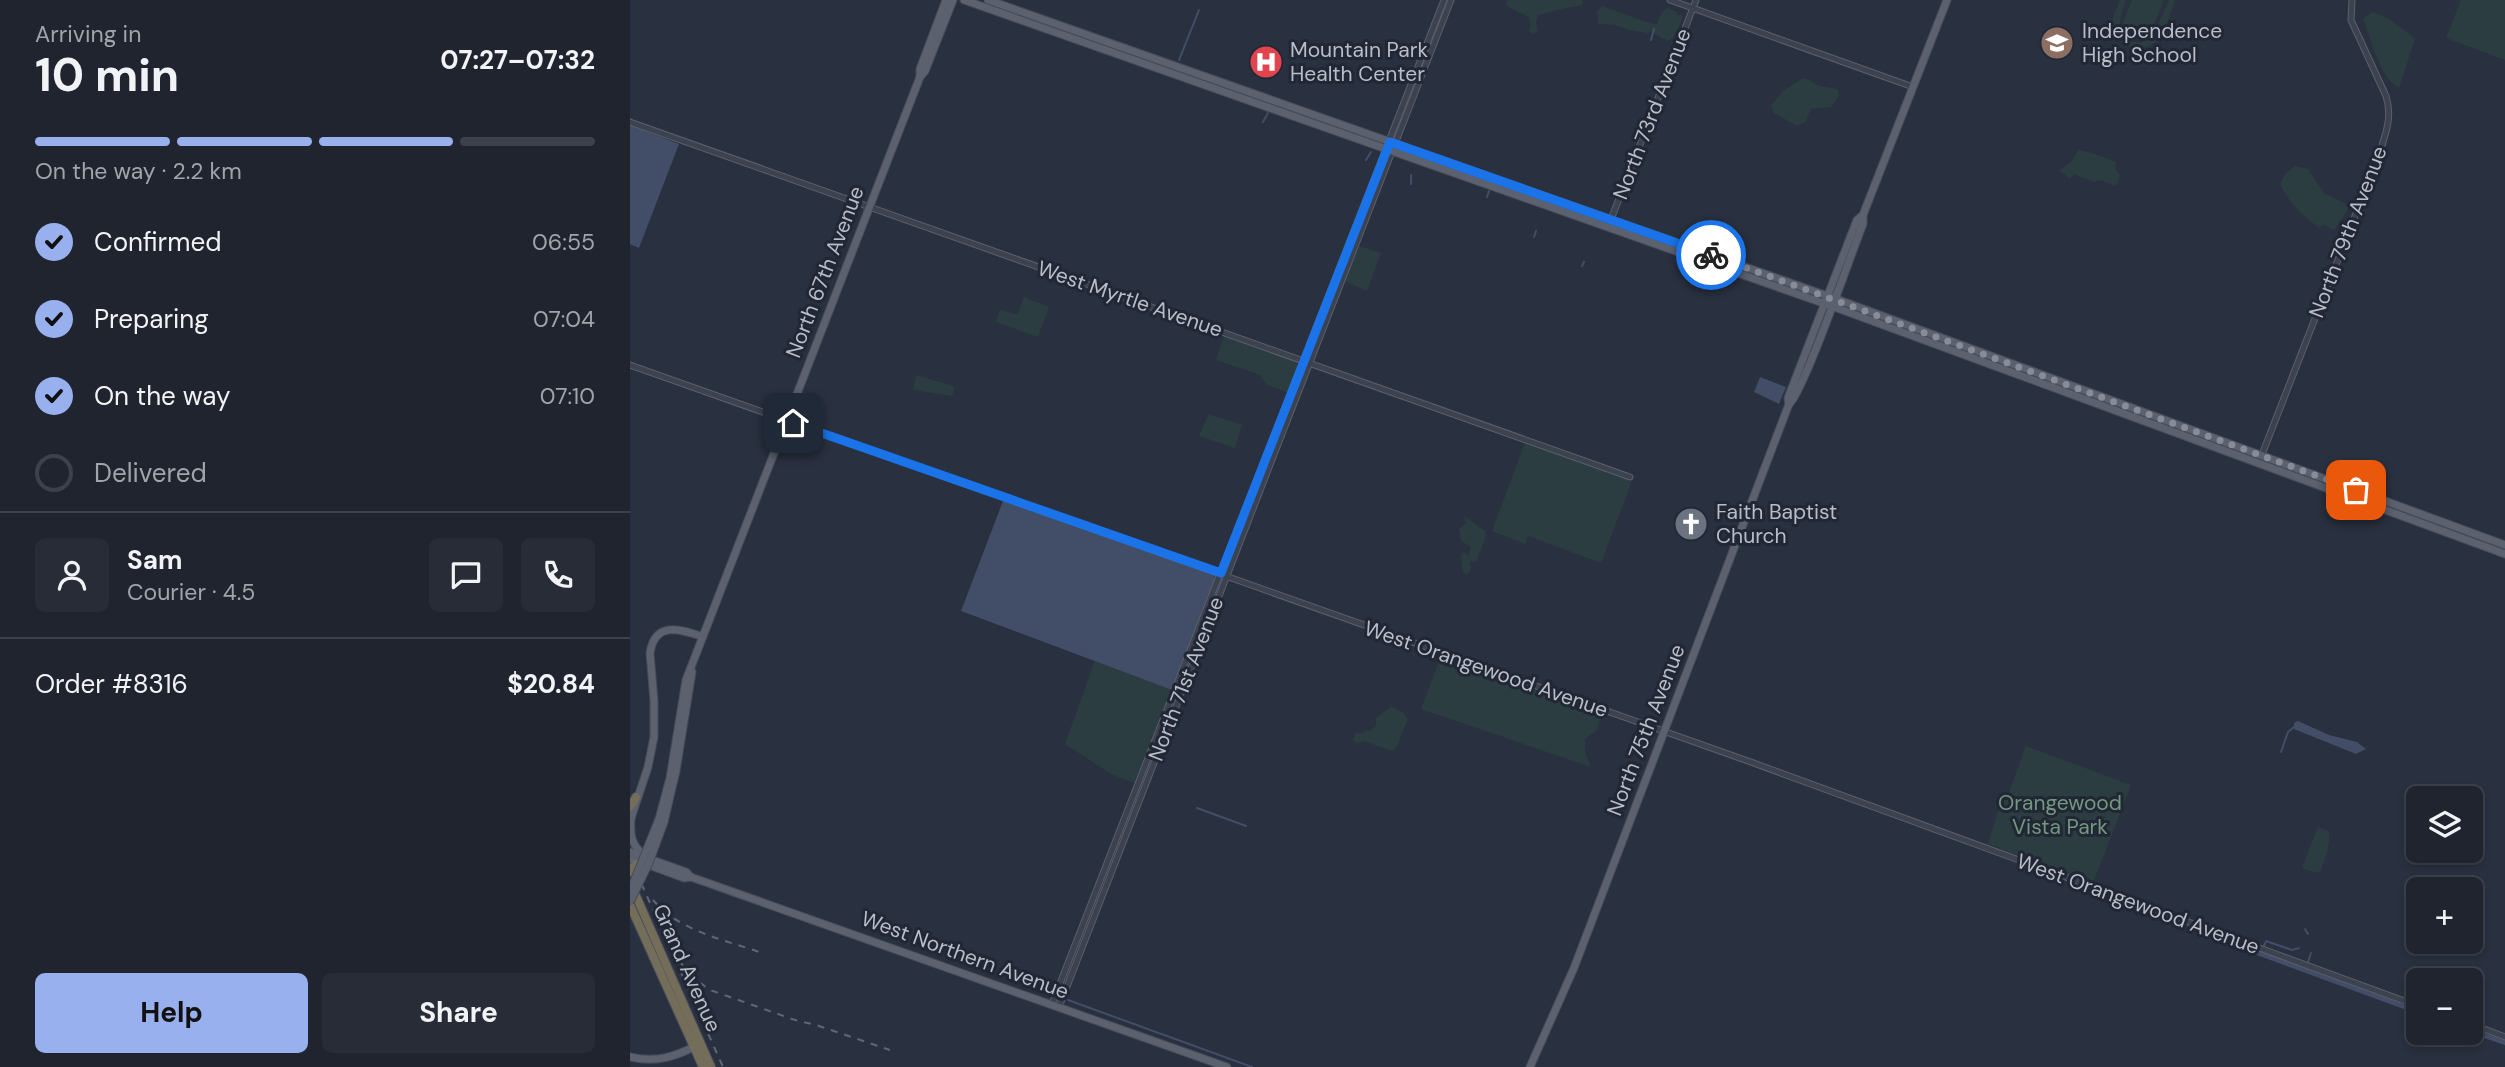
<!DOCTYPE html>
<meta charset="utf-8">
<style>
:root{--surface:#1f242f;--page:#272c37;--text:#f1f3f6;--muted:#a1a4aa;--line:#3c414b;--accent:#99b0ee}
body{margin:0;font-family:"DM Sans",sans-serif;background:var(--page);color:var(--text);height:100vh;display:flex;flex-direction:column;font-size:26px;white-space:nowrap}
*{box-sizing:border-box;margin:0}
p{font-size:23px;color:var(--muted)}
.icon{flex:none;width:38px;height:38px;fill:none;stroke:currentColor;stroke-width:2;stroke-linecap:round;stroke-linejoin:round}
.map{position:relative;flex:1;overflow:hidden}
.panel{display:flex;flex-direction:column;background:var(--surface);width:630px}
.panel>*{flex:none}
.tools{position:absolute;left:1776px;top:786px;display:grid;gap:14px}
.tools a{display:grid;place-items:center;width:77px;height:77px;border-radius:10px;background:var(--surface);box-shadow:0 4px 10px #0003,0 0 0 2px var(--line);font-size:35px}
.pin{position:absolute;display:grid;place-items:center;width:60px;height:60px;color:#fff;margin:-30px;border-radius:14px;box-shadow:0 4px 10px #0006}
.courier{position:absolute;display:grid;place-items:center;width:70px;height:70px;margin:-35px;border:5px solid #1a73e8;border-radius:50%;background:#fff;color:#222;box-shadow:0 2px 9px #0007}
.overview em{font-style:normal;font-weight:700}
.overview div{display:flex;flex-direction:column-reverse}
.overview{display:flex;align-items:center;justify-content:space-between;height:119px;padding:0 35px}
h1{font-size:46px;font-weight:700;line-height:52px}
.bar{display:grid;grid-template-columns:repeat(4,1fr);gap:10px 7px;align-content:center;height:84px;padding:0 35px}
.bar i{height:9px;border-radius:5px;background:var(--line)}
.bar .selected{background:var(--accent)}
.bar p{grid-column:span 4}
.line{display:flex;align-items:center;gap:18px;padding:0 35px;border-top:2px solid var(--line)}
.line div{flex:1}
.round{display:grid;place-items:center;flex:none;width:74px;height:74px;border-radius:10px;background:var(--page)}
ol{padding:0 35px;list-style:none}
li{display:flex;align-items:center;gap:21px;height:77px}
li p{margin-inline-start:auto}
li .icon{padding:7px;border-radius:50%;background:var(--accent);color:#111;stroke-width:4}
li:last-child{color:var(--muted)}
li i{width:38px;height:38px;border:4px solid var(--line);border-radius:50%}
.action{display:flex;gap:14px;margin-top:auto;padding:14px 35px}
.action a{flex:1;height:80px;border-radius:10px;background:var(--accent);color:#111;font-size:28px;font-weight:700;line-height:80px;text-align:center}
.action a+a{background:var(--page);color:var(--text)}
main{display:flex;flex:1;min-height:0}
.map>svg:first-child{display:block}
</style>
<main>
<section class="panel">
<div class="overview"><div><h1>10 min</h1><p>Arriving in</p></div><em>07:27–07:32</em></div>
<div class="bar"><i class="selected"></i><i class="selected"></i><i class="selected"></i><i></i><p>On the way · 2.2 km</p></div>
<ol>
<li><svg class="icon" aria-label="check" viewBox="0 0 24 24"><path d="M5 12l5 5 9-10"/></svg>Confirmed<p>06:55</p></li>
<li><svg class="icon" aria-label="check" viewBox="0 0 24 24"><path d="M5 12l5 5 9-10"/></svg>Preparing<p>07:04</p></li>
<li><svg class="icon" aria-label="check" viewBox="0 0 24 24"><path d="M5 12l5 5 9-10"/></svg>On the way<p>07:10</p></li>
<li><i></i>Delivered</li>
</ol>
<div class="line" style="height:126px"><a class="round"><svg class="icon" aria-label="person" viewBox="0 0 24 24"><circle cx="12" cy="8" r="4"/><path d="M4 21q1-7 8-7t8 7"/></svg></a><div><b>Sam</b><p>Courier · 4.5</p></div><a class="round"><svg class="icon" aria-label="chat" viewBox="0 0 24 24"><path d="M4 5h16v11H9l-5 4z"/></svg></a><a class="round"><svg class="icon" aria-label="phone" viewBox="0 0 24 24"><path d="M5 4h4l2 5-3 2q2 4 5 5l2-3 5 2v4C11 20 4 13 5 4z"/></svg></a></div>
<div class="line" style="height:91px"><div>Order #8316</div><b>$20.84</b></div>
<div class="action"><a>Help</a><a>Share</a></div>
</section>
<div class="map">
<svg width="1875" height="1067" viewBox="0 0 1875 1067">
<rect width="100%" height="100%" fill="#29303f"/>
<g fill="#2c3d41">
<path d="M879 0H951L953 2 951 6C936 6 923 12 908 15L906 22 908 31 903 34 899 31 901 25 899 17 877 6 876 2Z"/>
<path d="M1490 0H1496C1489 19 1482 41 1511 43L1523 36 1539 0H1545C1538 19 1532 51 1506 48 1495 47 1489 41 1484 32L1483 35 1477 33Z"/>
<polygon points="1502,0 1534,0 1520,35 1492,25"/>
<polygon points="1831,0 1875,0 1875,60 1816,38"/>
<polygon points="972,6 1022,24 1027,24 1032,12 1037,8 1047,12 1047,16 1051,14 1053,18 1043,38 1037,41 1020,31 1018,33 999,30 985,25 968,24 967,11"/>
<path d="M1743 12 1757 18 1785 38 1769 88C1751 80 1740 37 1733 18Z"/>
<path d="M1173 78C1180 79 1182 82 1187 85 1195 89 1201 85 1208 91L1209 96 1201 107 1181 109 1175 122 1167 126 1144 113 1141 106 1152 92Z"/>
<path d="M1448 150C1459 151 1475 158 1486 162L1485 169 1490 175 1488 183 1485 186 1471 180 1464 182 1444 174 1440 179 1429 170 1442 161Z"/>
<path d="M1665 166 1678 169 1694 193 1714 203 1718 209 1704 230 1694 225 1689 228C1672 215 1659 203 1650 184L1656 173Z"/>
<polygon points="729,246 751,253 737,291 714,281"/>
<polygon points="394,297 419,307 408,337 366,322 370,309 387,315"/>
<polygon points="594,336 667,362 668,368 658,393 636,384 630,375 586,360"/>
<polygon points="286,375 323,386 324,389 322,396 283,390"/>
<polygon points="579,414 612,425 605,448 569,436"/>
<polygon points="895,443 1002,481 971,563 898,536 895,544 862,531"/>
<polygon points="834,516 855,531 856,536 846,562 840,561 841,570 837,575 833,572 831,557 834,552 838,556 841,548 831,540 829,529 836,523"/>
<polygon points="810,659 830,663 972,714 966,731 955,739 955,752 961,767 791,709"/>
<polygon points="465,661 542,690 504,783 481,774 435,744"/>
<path d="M761 707 774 713 778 720C771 729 771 744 763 751L733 741 728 743 723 740 726 732 732 734 735 730 740 731 746 726V718Z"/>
<polygon points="1396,746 1501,785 1463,883 1358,844 1371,801 1374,795 1379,792"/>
<path d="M1688 827 1698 831C1702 842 1695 860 1690 871L1687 873 1672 868Z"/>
</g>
<g fill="#424e68">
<polygon points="0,125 49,144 9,248 0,244"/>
<polygon points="1130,377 1156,387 1149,404 1124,392"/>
<polygon points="373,501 583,573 585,578 542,690 331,611"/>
<polygon points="1668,721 1699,735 1727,742 1736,749 1726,754 1664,729 1664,723"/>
</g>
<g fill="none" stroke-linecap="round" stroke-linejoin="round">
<g stroke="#424e68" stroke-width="2">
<polyline points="1021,40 1024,29"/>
<polyline points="549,60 569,10"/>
<polyline points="633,122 638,113"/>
<polyline points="736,160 741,152"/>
<polyline points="781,175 781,184"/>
<polyline points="857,197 859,191"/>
<polyline points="904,237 906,231"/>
<polyline points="952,266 954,262"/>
<polyline points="1651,752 1658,732 1664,727"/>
<polyline points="567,808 616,826"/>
<polyline points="1675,929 1678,934"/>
<polyline points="1634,946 1636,941 1662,950 1669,948"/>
<polyline points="1678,962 1681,953"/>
<polyline points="438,1000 622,1067"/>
</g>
<g stroke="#424e68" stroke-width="4.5">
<polyline points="1466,894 1554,926"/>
<polyline points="1576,934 1788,1012"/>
<polyline points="1841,1031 1875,1043"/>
</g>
<defs>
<g id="minor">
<polyline points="1040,0 1283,87"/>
<polyline points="0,122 1000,477"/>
<polyline points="980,222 1066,0"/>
<polyline points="0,365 1118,761 1788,1006"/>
<path d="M1631 457 1748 157C1755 136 1763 118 1756 96L1721 20 1722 0"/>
<polyline points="422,1004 814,0"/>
<polyline points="429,1007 821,0"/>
<polyline points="1841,1024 1875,1037"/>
</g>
<g id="major">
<polyline points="334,0 1207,308 1875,554"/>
<polyline points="358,0 1209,300 1875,545"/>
<polyline points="290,77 295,71 323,0"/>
<path d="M1159 404C1173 394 1222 251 1233 224V215L1317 0"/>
<path d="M1 818C0 832 0 844 13 854"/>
<polyline points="29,819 40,778 56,680 290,77 290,69 316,0"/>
<path d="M0 821 18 767 24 737V701L20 653C25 621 49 629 71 636"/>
<polyline points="34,822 46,771 62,672"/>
<polyline points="0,852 56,872 61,877"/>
<polyline points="0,858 54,878 61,877 597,1067"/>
<path d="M0 1057C25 1063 44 1057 66 1046"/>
<polyline points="900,1067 944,968 1159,404 1158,398 1227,220 1233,215"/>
</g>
<g id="highway">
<polyline points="0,807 6,797"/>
<polyline points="0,872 5,864 15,864"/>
<polyline points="3,889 81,1067"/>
<polyline points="0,905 73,1067"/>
</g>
</defs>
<use href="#minor" stroke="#5a606c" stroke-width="7"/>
<use href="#major" stroke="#464b58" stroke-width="9"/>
<use href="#highway" stroke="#474d59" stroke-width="10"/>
<use href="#minor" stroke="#3c424f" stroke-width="5"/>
<use href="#major" stroke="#5b616f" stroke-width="7"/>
<use href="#highway" stroke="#746d5a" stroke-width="8"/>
<g stroke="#5f6675" stroke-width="2" stroke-dasharray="7 7" stroke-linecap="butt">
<polyline points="0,858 40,948"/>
<path d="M23 900C50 932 96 940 135 954"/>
<polyline points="36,939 58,974 80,990 165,1020 186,1025 260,1050"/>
<polyline points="50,970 93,1067"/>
</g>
<defs>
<g id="major-bridge">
<polyline points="0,891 29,819"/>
<polyline points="0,902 19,863 34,822"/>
</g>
</defs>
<use href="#major-bridge" stroke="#464b58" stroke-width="9" stroke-linecap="butt"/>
<use href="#major-bridge" stroke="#5b616f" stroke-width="7"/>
</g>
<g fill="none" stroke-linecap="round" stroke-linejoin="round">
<polyline stroke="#878c99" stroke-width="7" stroke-dasharray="0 12.6" points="1081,255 1726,490"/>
<polyline stroke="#1a73e8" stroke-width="9" points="163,423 591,573 760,142 1081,255"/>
</g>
<defs>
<symbol id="school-disc" viewBox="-11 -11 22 22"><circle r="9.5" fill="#8d6e63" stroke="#212734"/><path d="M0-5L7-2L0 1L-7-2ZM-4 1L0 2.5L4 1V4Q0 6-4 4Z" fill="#fff"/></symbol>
<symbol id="hospital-disc" viewBox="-11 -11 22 22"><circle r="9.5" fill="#e0444e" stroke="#212734"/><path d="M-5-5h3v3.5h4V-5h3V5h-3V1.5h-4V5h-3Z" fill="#fff"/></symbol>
<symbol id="church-disc" viewBox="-11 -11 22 22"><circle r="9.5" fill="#6b7280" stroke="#212734"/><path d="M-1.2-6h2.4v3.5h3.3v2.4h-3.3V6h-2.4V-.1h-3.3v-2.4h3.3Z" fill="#fff"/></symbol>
</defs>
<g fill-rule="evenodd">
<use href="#school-disc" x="1408" y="24" width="38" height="38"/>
<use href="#hospital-disc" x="617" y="43" width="38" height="38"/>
<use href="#church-disc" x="1042" y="505" width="38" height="38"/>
</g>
<g text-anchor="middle" stroke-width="6" stroke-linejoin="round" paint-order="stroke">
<g font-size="21" fill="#b9bdc9" stroke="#212734" text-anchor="start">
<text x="1452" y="38">Independence<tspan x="1452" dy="24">High School</tspan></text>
<text x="660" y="57">Mountain Park<tspan x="660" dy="24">Health Center</tspan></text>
<text x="1086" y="519">Faith Baptist<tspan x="1086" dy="24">Church</tspan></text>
</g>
<g font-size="21" fill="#b9bdc9" stroke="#212734">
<text transform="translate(1022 114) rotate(-69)" y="7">North 73rd Avenue</text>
<text transform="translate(1718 232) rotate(-69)" y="7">North 79th Avenue</text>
<text transform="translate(195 272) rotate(-69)" y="7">North 67th Avenue</text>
<text transform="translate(500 299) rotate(19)" y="7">West Myrtle Avenue</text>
<text transform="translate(856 669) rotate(19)" y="7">West Orangewood Avenue</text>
<text transform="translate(556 679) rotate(-69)" y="7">North 71st Avenue</text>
<text transform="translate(1016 730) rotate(-69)" y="7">North 75th Avenue</text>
<text transform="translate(1508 904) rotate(20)" y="7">West Orangewood Avenue</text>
<text transform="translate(335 955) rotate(20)" y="7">West Northern Avenue</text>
<text transform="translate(57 968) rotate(66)" y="7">Grand Avenue</text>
</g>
<g font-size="21" fill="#73987f" stroke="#212734">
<text x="1430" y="810">Orangewood<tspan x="1430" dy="24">Vista Park</tspan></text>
</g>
</g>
</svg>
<div class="tools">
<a><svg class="icon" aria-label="layers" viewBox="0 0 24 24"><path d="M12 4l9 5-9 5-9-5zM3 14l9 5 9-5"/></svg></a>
<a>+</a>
<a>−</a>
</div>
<div class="pin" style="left:1726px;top:490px;background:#ea580c"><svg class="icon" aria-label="bag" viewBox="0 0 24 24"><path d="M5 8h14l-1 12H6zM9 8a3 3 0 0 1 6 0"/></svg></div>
<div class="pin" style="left:163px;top:423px;background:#1f2937"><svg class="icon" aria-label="home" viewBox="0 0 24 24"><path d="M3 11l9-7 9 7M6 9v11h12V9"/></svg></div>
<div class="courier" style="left:1081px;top:255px"><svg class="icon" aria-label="bike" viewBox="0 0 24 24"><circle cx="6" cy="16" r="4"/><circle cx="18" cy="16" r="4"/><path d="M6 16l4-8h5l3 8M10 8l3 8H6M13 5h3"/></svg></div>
</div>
</main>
